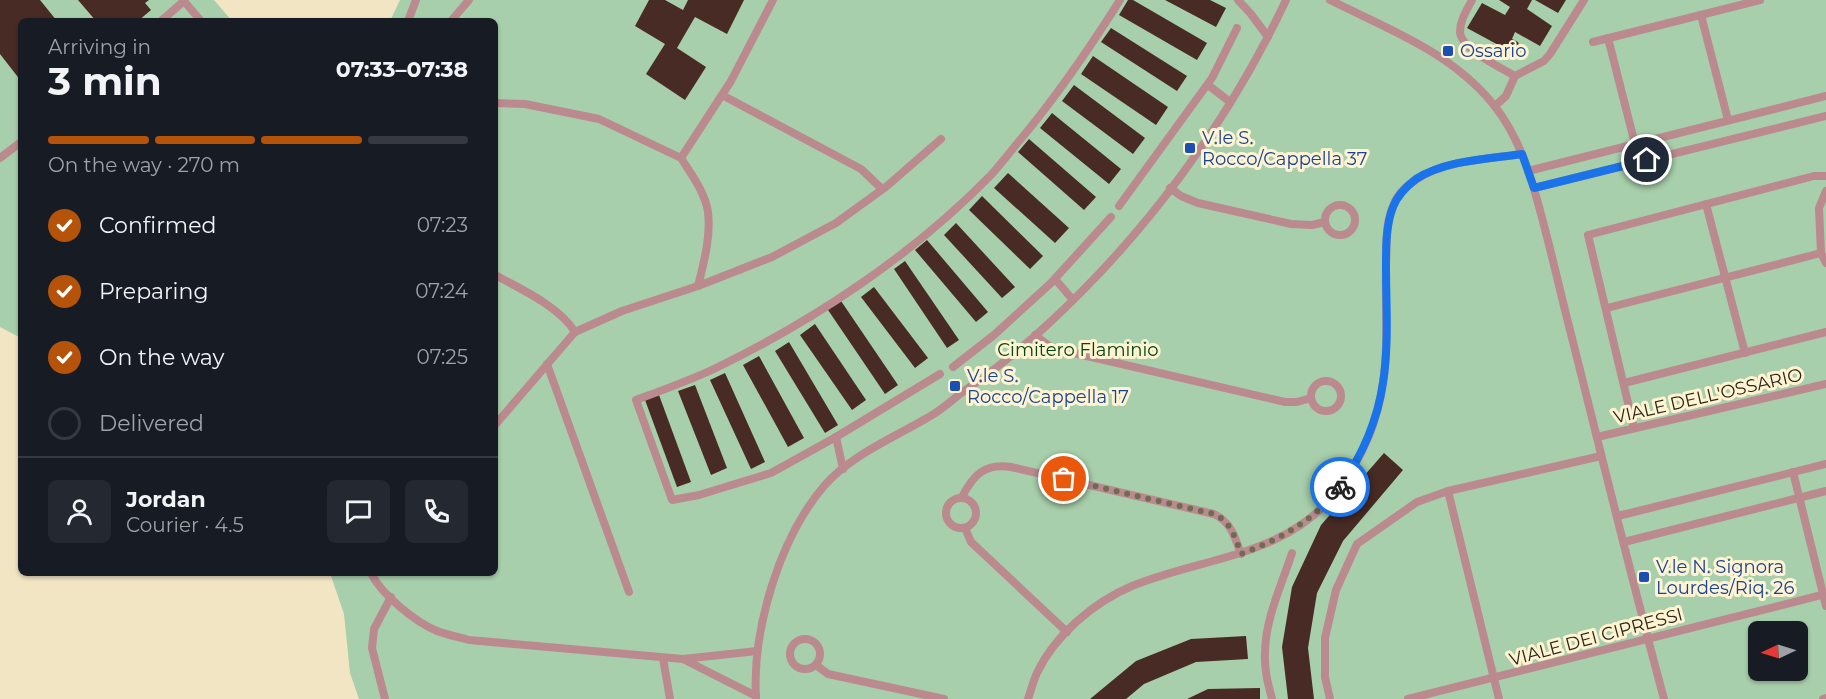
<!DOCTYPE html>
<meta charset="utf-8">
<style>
:root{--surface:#171b24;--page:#242831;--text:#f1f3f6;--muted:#9ea1a6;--line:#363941;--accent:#b45309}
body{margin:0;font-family:Montserrat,sans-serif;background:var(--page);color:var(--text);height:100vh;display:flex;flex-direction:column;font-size:22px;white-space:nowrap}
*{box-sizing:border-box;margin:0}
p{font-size:20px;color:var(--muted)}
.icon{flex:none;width:33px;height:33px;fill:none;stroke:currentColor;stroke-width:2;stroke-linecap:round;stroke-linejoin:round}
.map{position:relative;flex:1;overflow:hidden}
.details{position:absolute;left:18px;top:18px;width:480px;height:558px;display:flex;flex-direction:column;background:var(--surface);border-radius:9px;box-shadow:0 2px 4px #0004}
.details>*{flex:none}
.needle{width:39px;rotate:266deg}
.buttons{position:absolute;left:1748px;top:621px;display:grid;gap:12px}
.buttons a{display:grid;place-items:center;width:60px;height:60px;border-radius:9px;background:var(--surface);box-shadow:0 2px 4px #0004;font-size:30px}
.pin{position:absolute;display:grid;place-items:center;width:51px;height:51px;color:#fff;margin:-26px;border:3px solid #fff;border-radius:50%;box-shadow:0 2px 6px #0007}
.courier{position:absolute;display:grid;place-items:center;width:60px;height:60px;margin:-30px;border:4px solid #1a73e8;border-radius:50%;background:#fff;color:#222;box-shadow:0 2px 8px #0007}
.head em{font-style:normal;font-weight:700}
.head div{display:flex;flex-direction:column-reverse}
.head{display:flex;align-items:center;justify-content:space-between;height:102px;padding:0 30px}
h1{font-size:39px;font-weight:700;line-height:45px}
.bar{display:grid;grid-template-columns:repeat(4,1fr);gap:9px 6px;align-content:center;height:72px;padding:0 30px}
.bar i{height:8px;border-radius:4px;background:var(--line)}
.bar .active{background:var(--accent)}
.bar p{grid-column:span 4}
.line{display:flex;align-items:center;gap:15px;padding:0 30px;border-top:2px solid var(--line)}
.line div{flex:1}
.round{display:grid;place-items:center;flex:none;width:63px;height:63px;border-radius:9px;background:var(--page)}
ol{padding:0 30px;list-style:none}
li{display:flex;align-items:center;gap:18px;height:66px}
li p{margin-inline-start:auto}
li .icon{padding:6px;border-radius:50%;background:var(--accent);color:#fff;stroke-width:4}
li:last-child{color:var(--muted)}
li i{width:33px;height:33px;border:3px solid var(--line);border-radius:50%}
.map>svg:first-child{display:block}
</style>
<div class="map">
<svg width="1826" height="699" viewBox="0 0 1826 699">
<rect width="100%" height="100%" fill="#f1e5c4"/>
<g fill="#a8cfab" fill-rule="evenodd">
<polygon points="0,0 214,0 232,21 21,21 21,338 0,327"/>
<path d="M400 0H1826V699H359L350 673 344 614 330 573H495V21H390ZM1758 632H1797V670H1758Z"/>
</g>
<g fill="#482b24">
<polygon points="0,0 40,0 57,21 21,21 21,81 0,54"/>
<polygon points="78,0 149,0 145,3 151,10 138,21 96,21"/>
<polygon points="649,0 665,0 683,10 688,0 744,0 727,34 695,17 677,48 706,67 685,100 646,74 665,44 635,26"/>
<polygon points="1128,0 1133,0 1207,43 1197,60 1119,15"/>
<polygon points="1165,0 1210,0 1226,8 1216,27"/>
<polygon points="1499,0 1532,0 1527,9 1552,26 1540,46 1515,32 1512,39 1518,42 1521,51 1518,56 1508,58 1504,54 1502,47 1467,28 1482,3 1505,15 1510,7"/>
<polygon points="1535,0 1566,0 1558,13"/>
<polygon points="1111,28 1187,76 1177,91 1101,42"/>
<polygon points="1093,56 1168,107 1156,125 1081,74"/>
<polygon points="1074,85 1145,138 1133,154 1062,101"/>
<polygon points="1052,113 1121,169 1109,184 1040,128"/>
<polygon points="1029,139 1096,197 1084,210 1018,152"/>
<polygon points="1008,173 1069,228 1055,243 994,188"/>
<polygon points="982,196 1043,256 1030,269 969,210"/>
<polygon points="956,223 1015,287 1002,298 944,235"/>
<polygon points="927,240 988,312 976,322 915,250"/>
<polygon points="905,261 959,340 947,348 894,269"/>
<polygon points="874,287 928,358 915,368 861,297"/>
<polygon points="839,298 898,385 885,394 826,307"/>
<polygon points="815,324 866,400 852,410 800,335"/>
<polygon points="789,342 838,425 825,433 775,351"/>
<polygon points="759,356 804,438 788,447 743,365"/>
<polygon points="725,373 765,462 751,469 710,380"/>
<polygon points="695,385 727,468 711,475 678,391"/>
<polygon points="659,395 691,482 677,487 645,400"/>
<polygon points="1384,453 1403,470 1343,541 1317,593 1308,648 1314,699 1288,699 1282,647 1292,587 1321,525"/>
<polygon points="1246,636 1248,659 1196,662 1144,684 1126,699 1090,699 1136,661 1191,639"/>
<polygon points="1260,688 1260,699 1187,699 1208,689"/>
</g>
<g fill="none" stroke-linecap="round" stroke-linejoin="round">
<g stroke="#bb8a8f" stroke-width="8">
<polyline points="183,0 201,21"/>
<polyline points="1238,0 1251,14 1268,37"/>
<path d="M1330 0C1388 29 1451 52 1493 104 1524 142 1535 191 1547 237 1555 268 1562 299 1570 330 1601 453 1631 577 1664 699"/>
<path d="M1472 0C1467 10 1460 20 1460 32 1461 49 1501 68 1515 76"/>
<polyline points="1701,15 1728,120"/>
<polyline points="161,21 184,1"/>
<polyline points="408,21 416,0"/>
<polyline points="451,21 469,0"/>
<polyline points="1608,38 1635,144"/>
<polyline points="1593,42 1760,0"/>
<polyline points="1208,85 1230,102"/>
<polyline points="722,95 861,169 882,189"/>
<polyline points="495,103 525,104 599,119 681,158 731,81 773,0"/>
<polyline points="1495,106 1506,96 1515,76 1544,61 1550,54 1584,0"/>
<polyline points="0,158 21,142"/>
<path d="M681 158C691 174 705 192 708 212 711 236 704 262 698 286"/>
<polyline points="1528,171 1826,96"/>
<polyline points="1170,188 1181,196 1198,203 1291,224 1312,225 1325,222"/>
<polyline points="1534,188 1826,116"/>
<polyline points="1826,191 1819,208 1821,253 1826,263"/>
<polyline points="1706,204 1745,353"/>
<circle cx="1340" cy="220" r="15"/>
<polyline points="1119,206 1212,78 1237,28"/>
<path d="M495 275C521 289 560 307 575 332"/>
<polyline points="1055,279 1073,300"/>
<polyline points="1607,308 1821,253"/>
<polyline points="1035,335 1049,346 1061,350 1285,402 1297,402 1311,398"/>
<polyline points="547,364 629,592"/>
<polyline points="953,367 994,335 1051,283 1111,217"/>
<path d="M940 374 836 437 771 473 699 495 672 500 636 400C663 390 691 380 716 368 815 320 914 254 991 175 1001 164 1010 152 1020 140 1057 96 1089 49 1120 0"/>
<circle cx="1326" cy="396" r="15"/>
<polyline points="1624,383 1826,332"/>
<polyline points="495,425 575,332 622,311 698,286 772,257 836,223 887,186 941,139"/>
<polyline points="1634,428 1588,235 1814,176 1826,176"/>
<polyline points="836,437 843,469"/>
<polyline points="1597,437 1826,384"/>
<polyline points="1793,472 1826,606"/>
<polyline points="1448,491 1499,699"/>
<path d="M962 497C973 475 985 463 1011 467L1214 514C1231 522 1235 537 1241 554"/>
<circle cx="961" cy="513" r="15"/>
<polyline points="1618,516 1826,464"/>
<polyline points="965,528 971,542 1067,632"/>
<polyline points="1624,542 1826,491"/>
<path d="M371 573C381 594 415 622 437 631 447 635 459 637 469 640L683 659 757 651"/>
<circle cx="805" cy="654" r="15"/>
<polyline points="663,658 670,699"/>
<polyline points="685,660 756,696"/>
<polyline points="816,665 828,674 944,699"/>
<polyline points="385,699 372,648 374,629 391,597"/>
<path d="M756 699C752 630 779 539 824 486 851 455 893 438 927 418 939 412 950 402 960 394 990 373 1019 351 1046 326 1145 235 1229 122 1286 0"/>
<path d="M1028 699C1031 691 1033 681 1037 673 1055 635 1094 602 1132 586 1203 557 1287 557 1338 490 1362 458 1378 422 1383 382 1389 343 1385 303 1386 264 1387 245 1385 224 1393 206 1397 195 1407 185 1417 179 1447 160 1488 159 1522 154"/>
<path d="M1272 699C1268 684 1264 669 1265 653 1265 619 1282 584 1292 553"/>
<polyline points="1330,699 1325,677 1325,638 1336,590 1357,544 1417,502 1448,491 1601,456"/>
<polyline points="1408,699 1826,594"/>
<polyline points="1823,699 1826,698"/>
</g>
</g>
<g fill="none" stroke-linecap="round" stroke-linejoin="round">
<path stroke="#706a56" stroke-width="6" stroke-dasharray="0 10.8" d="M1064 479 1214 514C1231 522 1235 537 1241 554 1279 540 1315 520 1340 487"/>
<path stroke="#1a73e8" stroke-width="8" d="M1340 487C1362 456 1377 422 1383 383 1389 345 1386 304 1386 265 1386 246 1386 225 1393 207 1397 196 1407 186 1416 179 1446 160 1488 159 1522 154L1534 188 1647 160"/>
</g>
<g fill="#1a4fb4" stroke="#fff3d1" stroke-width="2">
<rect x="1442" y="45" width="12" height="12" rx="3"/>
<rect x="1184" y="142" width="12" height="12" rx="3"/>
<rect x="949" y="380" width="12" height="12" rx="3"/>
<rect x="1638" y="571" width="12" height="12" rx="3"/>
</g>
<g text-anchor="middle" stroke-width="6" stroke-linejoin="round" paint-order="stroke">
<g font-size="18" fill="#164399" stroke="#fff3d1" text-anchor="start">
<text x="1460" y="57">Ossario</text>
<text x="1202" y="144">V.le S.<tspan x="1202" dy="21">Rocco/Cappella 37</tspan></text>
<text x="967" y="382">V.le S.<tspan x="967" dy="21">Rocco/Cappella 17</tspan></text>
<text x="1656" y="573">V.le N. Signora<tspan x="1656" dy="21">Lourdes/Riq. 26</tspan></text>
</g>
<g font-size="18" fill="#004613" stroke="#fff3d1">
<text x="1078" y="356">Cimitero Flaminio</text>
</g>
<g font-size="18" fill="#2b271a" stroke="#fff3d1">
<text transform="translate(1708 396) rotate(-13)" y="6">VIALE DELL'OSSARIO</text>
<text transform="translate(1596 637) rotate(-15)" y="6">VIALE DEI CIPRESSI</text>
</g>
</g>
</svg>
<div class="buttons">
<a><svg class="needle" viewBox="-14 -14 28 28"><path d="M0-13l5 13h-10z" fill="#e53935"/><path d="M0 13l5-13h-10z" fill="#9ea1a6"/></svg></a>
</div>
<div class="pin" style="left:1064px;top:479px;background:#ea580c"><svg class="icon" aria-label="bag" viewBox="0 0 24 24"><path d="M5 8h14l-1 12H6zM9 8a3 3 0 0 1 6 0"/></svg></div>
<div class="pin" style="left:1647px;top:160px;background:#1f2937"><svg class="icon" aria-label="home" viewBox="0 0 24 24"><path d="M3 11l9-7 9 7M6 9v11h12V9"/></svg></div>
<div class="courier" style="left:1340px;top:487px"><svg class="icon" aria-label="bike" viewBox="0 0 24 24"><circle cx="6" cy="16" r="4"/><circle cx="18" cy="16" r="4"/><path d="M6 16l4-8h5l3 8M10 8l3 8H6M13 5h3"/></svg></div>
<section class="details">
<div class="head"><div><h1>3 min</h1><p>Arriving in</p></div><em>07:33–07:38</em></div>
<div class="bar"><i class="active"></i><i class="active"></i><i class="active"></i><i></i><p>On the way · 270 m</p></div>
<ol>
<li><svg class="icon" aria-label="check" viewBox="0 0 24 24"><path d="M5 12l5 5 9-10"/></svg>Confirmed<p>07:23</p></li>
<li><svg class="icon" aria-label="check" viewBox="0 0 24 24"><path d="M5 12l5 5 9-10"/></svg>Preparing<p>07:24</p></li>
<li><svg class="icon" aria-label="check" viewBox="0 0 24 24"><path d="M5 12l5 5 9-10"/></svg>On the way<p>07:25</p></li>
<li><i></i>Delivered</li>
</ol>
<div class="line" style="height:108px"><a class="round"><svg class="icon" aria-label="person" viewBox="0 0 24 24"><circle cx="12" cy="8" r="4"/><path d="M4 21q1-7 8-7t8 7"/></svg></a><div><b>Jordan</b><p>Courier · 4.5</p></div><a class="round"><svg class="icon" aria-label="chat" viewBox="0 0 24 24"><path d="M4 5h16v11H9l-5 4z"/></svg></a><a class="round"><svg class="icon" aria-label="phone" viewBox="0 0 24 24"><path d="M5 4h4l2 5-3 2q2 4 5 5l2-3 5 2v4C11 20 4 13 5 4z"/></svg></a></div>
</section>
</div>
